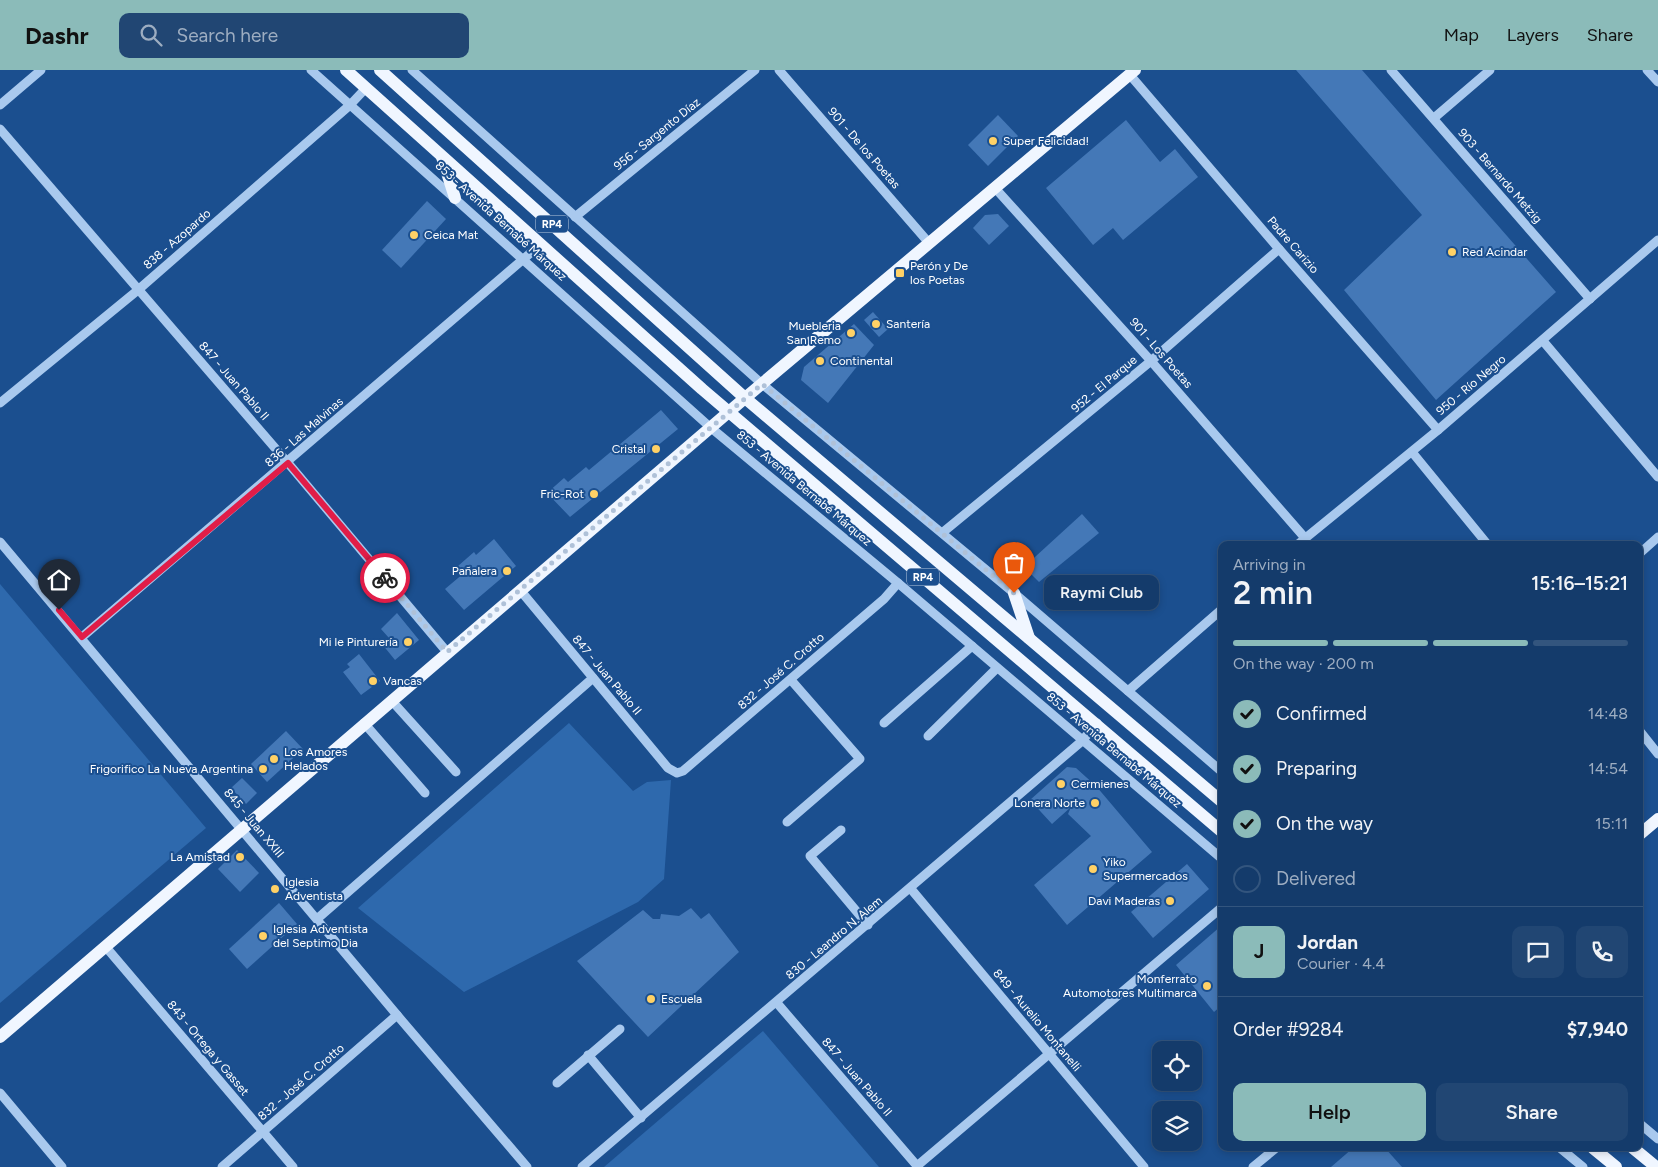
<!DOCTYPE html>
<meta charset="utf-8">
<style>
:root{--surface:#143b6b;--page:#214673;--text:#f1f3f6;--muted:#9dadc1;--line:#33557e;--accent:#8bbbb9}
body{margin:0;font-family:Figtree,sans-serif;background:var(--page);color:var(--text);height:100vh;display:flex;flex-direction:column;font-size:19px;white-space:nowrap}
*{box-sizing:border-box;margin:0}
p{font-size:16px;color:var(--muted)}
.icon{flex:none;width:28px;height:28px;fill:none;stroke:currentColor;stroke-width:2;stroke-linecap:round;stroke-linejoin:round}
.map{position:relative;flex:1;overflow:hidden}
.side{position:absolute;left:1218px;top:471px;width:425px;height:610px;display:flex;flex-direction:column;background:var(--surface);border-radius:10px;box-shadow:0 2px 8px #0003,0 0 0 1px var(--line)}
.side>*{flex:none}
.controls{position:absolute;left:1152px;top:971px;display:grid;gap:10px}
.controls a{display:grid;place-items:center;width:50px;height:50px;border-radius:10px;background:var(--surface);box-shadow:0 2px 8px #0003,0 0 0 1px var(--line);font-size:25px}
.pin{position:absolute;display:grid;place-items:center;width:42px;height:42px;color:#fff;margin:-51px -21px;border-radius:50% 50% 50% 0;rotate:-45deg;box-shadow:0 0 5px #0007}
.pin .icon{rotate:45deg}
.courier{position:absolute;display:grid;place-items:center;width:50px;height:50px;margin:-25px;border:4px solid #e11d48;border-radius:50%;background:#fff;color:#222;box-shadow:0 1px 6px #0007}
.bubble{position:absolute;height:35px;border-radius:10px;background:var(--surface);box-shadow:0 2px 8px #0003,0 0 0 1px var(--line);font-size:16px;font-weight:600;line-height:35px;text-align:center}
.head em{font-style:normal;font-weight:600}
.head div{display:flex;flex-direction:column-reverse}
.head{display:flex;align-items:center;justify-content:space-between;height:85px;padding:0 15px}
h1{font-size:32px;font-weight:600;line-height:38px}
.bar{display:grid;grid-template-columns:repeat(4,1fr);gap:8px 5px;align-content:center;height:60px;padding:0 15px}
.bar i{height:6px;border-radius:4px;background:var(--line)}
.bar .on{background:var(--accent)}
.bar p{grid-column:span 4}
.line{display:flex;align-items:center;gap:12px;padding:0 15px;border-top:1px solid var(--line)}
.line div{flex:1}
.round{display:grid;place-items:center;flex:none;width:52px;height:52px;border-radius:10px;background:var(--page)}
ol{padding:0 15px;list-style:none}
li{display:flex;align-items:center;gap:15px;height:55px}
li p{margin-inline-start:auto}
li .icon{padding:5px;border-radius:50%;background:var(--accent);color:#111;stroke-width:4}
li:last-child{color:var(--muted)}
li i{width:28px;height:28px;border:2px solid var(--line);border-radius:50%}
.button{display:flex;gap:10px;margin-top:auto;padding:10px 15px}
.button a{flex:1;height:58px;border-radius:10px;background:var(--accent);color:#111;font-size:20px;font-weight:600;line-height:58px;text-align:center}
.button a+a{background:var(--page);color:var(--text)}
header{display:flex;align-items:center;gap:30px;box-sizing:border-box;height:70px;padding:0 25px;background:var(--accent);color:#111}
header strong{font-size:24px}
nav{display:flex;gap:28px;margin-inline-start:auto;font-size:18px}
.search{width:350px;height:45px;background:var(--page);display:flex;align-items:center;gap:12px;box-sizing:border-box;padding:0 18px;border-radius:10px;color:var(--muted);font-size:19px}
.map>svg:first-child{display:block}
</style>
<header>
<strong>Dashr</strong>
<div class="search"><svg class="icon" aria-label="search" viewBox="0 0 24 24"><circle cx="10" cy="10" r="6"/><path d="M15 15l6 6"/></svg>Search here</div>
<nav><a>Map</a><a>Layers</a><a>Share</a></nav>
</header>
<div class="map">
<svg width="1658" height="1097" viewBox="0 0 1658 1097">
<rect width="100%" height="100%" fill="#1b4f8f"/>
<g fill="#2e69ad">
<polygon points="0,514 206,758 0,933"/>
<polygon points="569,653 633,721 647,712 671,710 664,809 638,832 464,922 358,838"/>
<polygon points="763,961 879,1097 604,1097"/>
</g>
<g fill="#4478b7">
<polygon points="1296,0 1362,0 1556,222 1436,330 1344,220 1422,145"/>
<polygon points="998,45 1018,66 988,96 968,75"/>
<polygon points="1126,50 1160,92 1175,79 1198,107 1123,170 1113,158 1093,175 1046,118"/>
<polygon points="427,131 446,149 401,198 382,180"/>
<polygon points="998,144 1009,156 989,175 973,158 985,145"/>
<polygon points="873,242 888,259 879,267 864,250"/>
<polygon points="854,254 874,275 828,333 801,310 804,297"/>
<polygon points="661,340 678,359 570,447 547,423 564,408 568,412 586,397 589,400"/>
<polygon points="1082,444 1099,463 1039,512 1024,497"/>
<polygon points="494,469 516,496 464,540 445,519 464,503 458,496 474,482 476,485"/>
<polygon points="397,543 419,570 395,590 382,574 389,568 381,559"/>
<polygon points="359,584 380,611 361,625 343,602 350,597 347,594"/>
<polygon points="286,661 303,679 267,712 251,694"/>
<polygon points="1067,697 1076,698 1096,716 1152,782 1067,855 1034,815 1091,766 1068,744 1071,737 1052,754 1030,730"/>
<polygon points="242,708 257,723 246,734 231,718"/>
<polygon points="237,780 259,803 240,822 218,799"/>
<polygon points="1187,794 1209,819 1153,868 1131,842"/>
<polygon points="279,833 297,854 247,899 229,879"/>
<polygon points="691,838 701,849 709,843 739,882 648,967 577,891 643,840 653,849 660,849 661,844 679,846"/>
<polygon points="1221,856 1221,936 1214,942 1176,895"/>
<polygon points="1353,1078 1385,1078 1402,1097 1331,1097"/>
</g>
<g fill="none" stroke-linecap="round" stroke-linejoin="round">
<g stroke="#a9c9ee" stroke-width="9">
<polyline points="311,0 710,357 898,513 1221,788"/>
<polyline points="412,0 762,314 1014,523 1221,701"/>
<polyline points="779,0 929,173"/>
<polyline points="1391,0 1590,229"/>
<polyline points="1647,0 1658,12"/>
<polyline points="1130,5 1279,179 1438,360"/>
<polyline points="0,35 41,0"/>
<polyline points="1434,48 1490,0"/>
<polyline points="0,59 288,393 447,582"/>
<polyline points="995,118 1151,291 1305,468"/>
<polyline points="575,147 755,0"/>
<polyline points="1543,271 1658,407"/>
<polyline points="0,333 138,220 350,35 366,18"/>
<polyline points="1412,382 1488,475"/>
<polyline points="942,463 1151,291 1279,179"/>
<polyline points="0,472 397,945 527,1097"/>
<polyline points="1297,475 1438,360 1658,170"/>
<polyline points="1639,484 1658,467"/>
<polyline points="520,520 668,698 677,703 683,701 884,529 898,513"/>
<polyline points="82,567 541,174"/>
<polyline points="1128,621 1221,540"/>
<polyline points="391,630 456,702"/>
<polyline points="364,653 425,723"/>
<polyline points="884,653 972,576"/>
<polyline points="1639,660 1658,684"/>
<polyline points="928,666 997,598"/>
<polyline points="787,752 860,689 791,610"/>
<polyline points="841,760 810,786 868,855"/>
<polyline points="911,819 1144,1097"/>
<polyline points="317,849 593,608"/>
<polyline points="105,876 293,1097"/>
<polyline points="777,933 918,1097"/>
<polyline points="588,985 641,1048"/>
<polyline points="557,1013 620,959"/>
<polyline points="0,1023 62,1097"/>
<polyline points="1639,1053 1658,1069"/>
<polyline points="1560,1078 1583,1097"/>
<polyline points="917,1096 1221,838"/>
<polyline points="222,1097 397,945"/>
<polyline points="582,1097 1082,671 1097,653"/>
<polyline points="1253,1097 1276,1078"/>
</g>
<g stroke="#f0f6ff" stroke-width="12">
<polyline points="346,0 702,319 1221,761"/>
<polyline points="380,0 745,328 1221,731"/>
<polyline points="442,87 455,128"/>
<polyline points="1014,523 1029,568"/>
<polyline points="1639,765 1658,749"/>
<polyline points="0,967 745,328 1135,0"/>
<polyline points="1593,1078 1616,1097"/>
<polyline points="1633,1078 1656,1097"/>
</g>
</g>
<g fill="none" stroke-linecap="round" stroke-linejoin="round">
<polyline stroke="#afc1d8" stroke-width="5" stroke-dasharray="0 9" points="385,508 447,582 762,314 1014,523"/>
<polyline stroke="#e11d48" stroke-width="6" points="59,540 82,567 288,393 385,508"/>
</g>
<g fill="#ffd166" stroke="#1b4f8f" stroke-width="2">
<circle cx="993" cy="71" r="5"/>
<circle cx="414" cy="165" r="5"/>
<circle cx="1452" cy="182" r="5"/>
<rect x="895" y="198" width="10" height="10" rx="2.5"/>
<circle cx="876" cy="254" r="5"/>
<circle cx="851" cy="263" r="5"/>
<circle cx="820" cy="291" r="5"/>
<circle cx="656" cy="379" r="5"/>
<circle cx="594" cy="424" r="5"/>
<circle cx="507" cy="501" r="5"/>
<circle cx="408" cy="572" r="5"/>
<circle cx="373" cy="611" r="5"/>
<circle cx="274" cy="689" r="5"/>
<circle cx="263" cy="699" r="5"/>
<circle cx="1061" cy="714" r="5"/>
<circle cx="1095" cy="733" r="5"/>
<circle cx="240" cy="787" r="5"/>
<circle cx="1093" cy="799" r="5"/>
<circle cx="275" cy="819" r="5"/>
<circle cx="1170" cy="831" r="5"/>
<circle cx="263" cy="866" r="5"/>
<circle cx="1207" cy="916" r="5"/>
<circle cx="651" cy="929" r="5"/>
</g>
<g text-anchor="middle" stroke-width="4" stroke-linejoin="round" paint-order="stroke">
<g fill="#1b4f8f" stroke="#bbcadd" stroke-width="1">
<rect x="536" y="145.5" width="32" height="17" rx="4"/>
<rect x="907" y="498.5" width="32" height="17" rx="4"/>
</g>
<g font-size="11" font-weight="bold" fill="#fff">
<text x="552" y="158">RP4</text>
<text x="923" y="511">RP4</text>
</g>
<g font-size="12" fill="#fff" stroke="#1b4f8f">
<text transform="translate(657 64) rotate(-39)" y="4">956 - Sargento Díaz</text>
<text transform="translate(864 78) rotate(49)" y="4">901 - De los Poetas</text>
<text transform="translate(1500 106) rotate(49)" y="4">903 - Bernardo Metzig</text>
<text transform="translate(501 151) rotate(42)" y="4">853 - Avenida Bernabé Márquez</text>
<text transform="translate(177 169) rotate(-41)" y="4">838 - Azopardo</text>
<text transform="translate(1293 175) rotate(49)" y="4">Padre Carizio</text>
<text transform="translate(1161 283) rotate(49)" y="4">901 - Los Poetas</text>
<text transform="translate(234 311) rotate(49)" y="4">847 - Juan Pablo II</text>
<text transform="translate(1104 314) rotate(-40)" y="4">952 - El Parque</text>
<text transform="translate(1471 315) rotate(-40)" y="4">950 - Río Negro</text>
<text transform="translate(304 362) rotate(-41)" y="4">836 - Las Malvinas</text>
<text transform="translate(804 418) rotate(40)" y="4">853 - Avenida Bernabé Márquez</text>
<text transform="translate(781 601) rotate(-41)" y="4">832 - José C. Crotto</text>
<text transform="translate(607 605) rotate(50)" y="4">847 - Juan Pablo II</text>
<text transform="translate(1114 680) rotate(40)" y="4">853 - Avenida Bernabé Márquez</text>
<text transform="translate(254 753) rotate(50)" y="4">845 - Juan XXIII</text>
<text transform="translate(834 868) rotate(-40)" y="4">830 - Leandro N. Alem</text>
<text transform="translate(1037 950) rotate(50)" y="4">849 - Aurelio Montanelli</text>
<text transform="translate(208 978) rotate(50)" y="4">843 - Ortega y Gasset</text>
<text transform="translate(857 1007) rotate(49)" y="4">847 - Juan Pablo II</text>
<text transform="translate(301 1012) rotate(-41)" y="4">832 - José C. Crotto</text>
</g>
<g font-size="12" fill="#fff" stroke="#1b4f8f" text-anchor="start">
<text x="1003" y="75">Super Felicidad!</text>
<text x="424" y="169">Ceica Mat</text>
<text x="1462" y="186">Red Acindar</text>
<text x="910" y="200">Perón y De<tspan x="910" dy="14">los Poetas</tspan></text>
<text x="886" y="258">Santería</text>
<text x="841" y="260" text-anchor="end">Muebleria<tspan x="841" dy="14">San Remo</tspan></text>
<text x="830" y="295">Continental</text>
<text x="646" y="383" text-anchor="end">Cristal</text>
<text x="584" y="428" text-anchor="end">Fric-Rot</text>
<text x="497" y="505" text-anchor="end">Pañalera</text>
<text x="398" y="576" text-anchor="end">Mi le Pinturería</text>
<text x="383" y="615">Vancas</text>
<text x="284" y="686">Los Amores<tspan x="284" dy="14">Helados</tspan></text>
<text x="253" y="703" text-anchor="end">Frigorifico La Nueva Argentina</text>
<text x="1071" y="718">Cermienes</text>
<text x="1085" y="737" text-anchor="end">Lonera Norte</text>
<text x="230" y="791" text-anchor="end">La Amistad</text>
<text x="1103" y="796">Yiko<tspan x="1103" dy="14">Supermercados</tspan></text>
<text x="285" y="816">Iglesia<tspan x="285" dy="14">Adventista</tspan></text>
<text x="1160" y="835" text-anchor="end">Davi Maderas</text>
<text x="273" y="863">Iglesia Adventista<tspan x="273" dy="14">del Septimo Dia</tspan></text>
<text x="1197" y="913" text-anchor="end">Monferrato<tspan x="1197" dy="14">Automotores Multimarca</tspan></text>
<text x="661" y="933">Escuela</text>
</g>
</g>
</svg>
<div class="controls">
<a><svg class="icon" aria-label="locate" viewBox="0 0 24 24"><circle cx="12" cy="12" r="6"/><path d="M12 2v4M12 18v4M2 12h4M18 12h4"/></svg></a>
<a><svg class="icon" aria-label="layers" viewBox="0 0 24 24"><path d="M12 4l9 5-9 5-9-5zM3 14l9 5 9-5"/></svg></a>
</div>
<div class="pin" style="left:1014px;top:523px;background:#ea580c"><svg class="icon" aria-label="bag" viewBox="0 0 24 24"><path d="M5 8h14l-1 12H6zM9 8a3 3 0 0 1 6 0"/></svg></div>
<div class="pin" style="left:59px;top:540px;background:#1f2937"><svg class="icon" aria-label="home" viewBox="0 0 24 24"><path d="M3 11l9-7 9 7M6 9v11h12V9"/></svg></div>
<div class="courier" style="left:385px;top:508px"><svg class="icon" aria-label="bike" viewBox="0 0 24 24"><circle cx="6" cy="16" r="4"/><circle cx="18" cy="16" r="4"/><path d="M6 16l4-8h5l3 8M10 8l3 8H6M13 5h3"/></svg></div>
<div class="bubble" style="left:1044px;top:505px;width:115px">Raymi Club</div>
<section class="side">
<div class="head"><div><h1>2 min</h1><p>Arriving in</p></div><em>15:16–15:21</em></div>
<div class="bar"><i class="on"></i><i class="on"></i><i class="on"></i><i></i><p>On the way · 200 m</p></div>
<ol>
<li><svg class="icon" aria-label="check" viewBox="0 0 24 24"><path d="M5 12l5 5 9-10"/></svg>Confirmed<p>14:48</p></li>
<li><svg class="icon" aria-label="check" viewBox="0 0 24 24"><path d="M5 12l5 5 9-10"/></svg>Preparing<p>14:54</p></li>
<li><svg class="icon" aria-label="check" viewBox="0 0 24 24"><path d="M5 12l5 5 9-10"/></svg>On the way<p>15:11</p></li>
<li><i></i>Delivered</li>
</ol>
<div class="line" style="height:90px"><b class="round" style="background:var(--accent);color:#111">J</b><div><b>Jordan</b><p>Courier · 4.4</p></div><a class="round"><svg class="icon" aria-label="chat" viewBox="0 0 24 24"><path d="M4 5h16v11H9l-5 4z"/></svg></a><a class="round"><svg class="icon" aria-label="phone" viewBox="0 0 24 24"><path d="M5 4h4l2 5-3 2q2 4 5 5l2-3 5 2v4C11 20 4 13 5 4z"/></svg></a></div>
<div class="line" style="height:65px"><div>Order #9284</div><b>$7,940</b></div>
<div class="button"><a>Help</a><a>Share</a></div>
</section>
</div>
